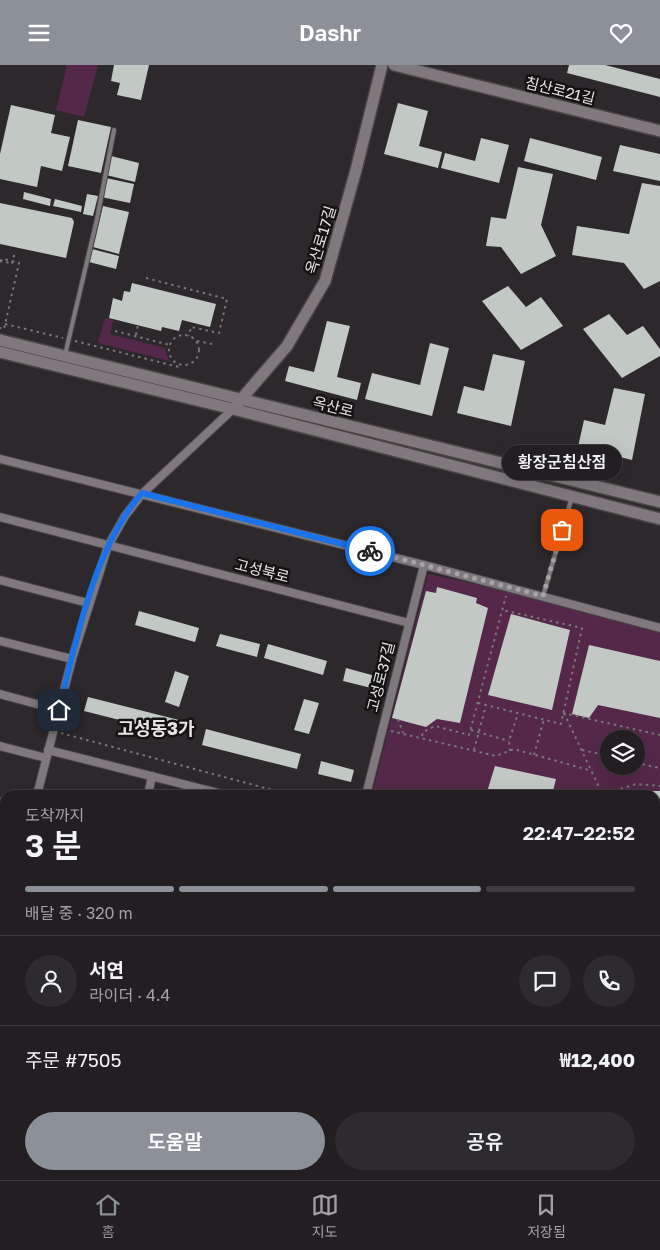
<!DOCTYPE html>
<html lang="ko">
<meta charset="utf-8">
<style>
:root{--surface:#221e21;--page:#2e2b2e;--text:#f1f3f6;--muted:#a2a2a5;--line:#3f3c3f;--accent:#8c9099}
body{margin:0;font-family:"Golos Text","Noto Sans KR",sans-serif;background:var(--page);color:var(--text);height:100vh;display:flex;flex-direction:column;font-size:19px;white-space:nowrap}
*{box-sizing:border-box;margin:0}
p{font-size:16px;color:var(--muted)}
.icon{flex:none;width:28px;height:28px;fill:none;stroke:currentColor;stroke-width:2;stroke-linecap:round;stroke-linejoin:round}
.map{position:relative;flex:1;overflow:hidden}
.drawer{position:absolute;left:0px;top:725px;width:660px;height:390px;display:flex;flex-direction:column;background:var(--surface);border-radius:15px 15px 0 0;box-shadow:0 5px 20px #0002,0 0 0 1px var(--line)}
.drawer>*{flex:none}
.buttons{position:absolute;left:600px;top:665px;display:grid;gap:10px}
.buttons a{display:grid;place-items:center;width:45px;height:45px;border-radius:50%;background:var(--surface);box-shadow:0 5px 20px #0002,0 0 0 1px var(--line);font-size:25px}
.pin{position:absolute;display:grid;place-items:center;width:42px;height:42px;color:#fff;margin:-21px;border-radius:10px;box-shadow:0 2px 8px #0006}
.courier{position:absolute;display:grid;place-items:center;width:50px;height:50px;margin:-25px;border:4px solid #1a73e8;border-radius:50%;background:#fff;color:#222;box-shadow:0 1px 6px #0007}
.bubble{position:absolute;height:35px;border-radius:18px;background:var(--surface);box-shadow:0 5px 20px #0002,0 0 0 1px var(--line);font-size:16px;font-weight:600;line-height:35px;text-align:center}
.head em{font-style:normal;font-weight:600}
.head div{display:flex;flex-direction:column-reverse}
.head{display:flex;align-items:center;justify-content:space-between;height:85px;padding:0 25px}
h1{font-size:32px;font-weight:600;line-height:38px}
.bar{display:grid;grid-template-columns:repeat(4,1fr);gap:8px 5px;align-content:center;height:60px;padding:0 25px}
.bar i{height:6px;border-radius:4px;background:var(--line)}
.bar .current{background:var(--accent)}
.bar p{grid-column:span 4}
.line{display:flex;align-items:center;gap:12px;padding:0 25px;border-top:1px solid var(--line)}
.line div{flex:1}
.round{display:grid;place-items:center;flex:none;width:52px;height:52px;border-radius:26px;background:var(--page)}
.action{display:flex;gap:10px;margin-top:auto;padding:10px 25px}
.action a{flex:1;height:58px;border-radius:30px;background:var(--accent);color:#fff;font-size:20px;font-weight:600;line-height:58px;text-align:center}
.action a+a{background:var(--page);color:var(--text)}
header{display:flex;justify-content:space-between;align-items:center;height:65px;padding:0 25px;background:var(--accent);color:#fff;font-size:22px;font-weight:600}
.dock{display:flex;justify-content:space-around;align-items:center;height:70px;border-top:1px solid var(--line);background:var(--surface);font-size:14px;color:var(--muted)}
.dock a{display:grid;justify-items:center;gap:2px}
.dock .current{color:var(--accent)}
.map>svg:first-child{display:block}
</style>
<header><svg class="icon" aria-label="menu" viewBox="0 0 24 24"><path d="M4 6h16M4 12h16M4 18h16"/></svg>Dashr<svg class="icon" aria-label="heart" viewBox="0 0 24 24"><path d="M12 20l-8-8c-3-5 5-10 8-4 3-6 11-1 8 4z"/></svg></header>
<div class="map">
<svg width="660" height="1115" viewBox="0 0 660 1115">
<rect width="100%" height="100%" fill="#2d282c"/>
<g fill="#552849" fill-rule="evenodd">
<polygon points="67,0 98,0 84,52 56,45"/>
<polygon points="105,253 113,255 110,269 165,283 169,296 98,278"/>
<path d="M428 509 514 527 660 565V1053L655 1052V730H372ZM609 674H636V701H609Z"/>
</g>
<g fill="#c2c9c5">
<polygon points="114,0 149,0 141,35 117,30 120,18 111,16"/>
<polygon points="569,0 605,0 660,14 660,32 567,8"/>
<polygon points="398,38 428,46 419,81 442,87 438,103 384,89"/>
<polygon points="11,40 55,50 51,68 70,72 62,106 41,101 37,122 0,114 0,89"/>
<polygon points="78,55 111,62 101,108 68,101"/>
<polygon points="481,73 509,80 499,118 441,103 445,88 475,96"/>
<polygon points="530,73 602,92 596,115 524,96"/>
<polygon points="620,80 660,89 660,116 613,106"/>
<polygon points="111,91 139,98 135,117 106,110"/>
<polygon points="518,102 553,109 541,160 556,191 521,209 501,182 486,181 491,152 506,154"/>
<polygon points="106,113 134,119 130,138 101,132"/>
<polygon points="642,118 660,121 660,216 644,224 624,198 572,190 577,161 629,169"/>
<polygon points="24,127 51,134 50,141 23,134"/>
<polygon points="87,129 98,131 93,151 83,149"/>
<polygon points="55,134 82,141 81,147 53,141"/>
<polygon points="0,138 72,153 74,157 66,193 0,179"/>
<polygon points="103,141 129,147 119,189 93,182"/>
<polygon points="92,184 119,191 116,204 89,197"/>
<polygon points="132,218 216,239 210,262 182,255 179,266 162,262 161,266 109,253 113,233 122,236 124,226 130,227"/>
<polygon points="508,221 526,242 541,232 563,261 521,285 482,236"/>
<polygon points="609,249 627,270 643,261 660,284 660,291 622,313 583,264"/>
<polygon points="327,256 350,261 337,312 361,318 357,335 285,316 289,301 314,307"/>
<polygon points="430,278 449,283 432,351 365,334 372,308 420,320"/>
<polygon points="493,289 525,296 511,361 457,348 464,321 484,326"/>
<polygon points="614,323 645,329 632,395 578,382 584,355 605,360"/>
<polygon points="437,522 477,533 476,538 488,543 460,658 437,654 426,662 392,653 426,526 436,528"/>
<polygon points="139,546 199,563 195,577 135,560"/>
<polygon points="511,549 570,565 552,645 488,630"/>
<polygon points="220,569 260,579 257,592 216,581"/>
<polygon points="268,579 327,596 323,610 264,593"/>
<polygon points="589,580 660,596 660,653 598,640 589,653 572,649"/>
<polygon points="346,603 379,612 375,624 343,616"/>
<polygon points="175,606 189,611 179,642 165,637"/>
<polygon points="88,632 179,655 175,669 84,646"/>
<polygon points="304,634 319,638 309,669 294,665"/>
<polygon points="206,664 301,689 297,704 202,680"/>
<polygon points="321,696 354,705 351,717 318,709"/>
<polygon points="495,701 556,714 552,730 486,730"/>
<polygon points="638,726 660,726 660,768 658,767 656,777 655,730 631,730"/>
<polygon points="655,944 660,945 660,987 655,985"/>
</g>
<g fill="none" stroke-linecap="round" stroke-linejoin="round">
<defs>
<g id="lane">
<polyline points="65,290 97,154 114,65"/>
<polyline points="543,531 572,432"/>
</g>
<g id="street">
<polyline points="0,394 424,500 660,563"/>
<polyline points="0,452 409,558"/>
<polyline points="0,515 88,538"/>
<polyline points="0,576 72,594"/>
<polyline points="0,629 59,645"/>
<polyline points="0,681 46,693"/>
<polyline points="48,685 226,730"/>
<polyline points="37,730 72,594 108,481 125,451 142,429 233,344"/>
<polyline points="148,730 152,711"/>
<polyline points="366,730 424,500"/>
<polyline points="0,737 5,738"/>
<polyline points="0,872 5,853"/>
<polyline points="544,1110 563,1115"/>
<polyline points="115,1115 117,1110"/>
<polyline points="167,1115 169,1110"/>
<polyline points="215,1115 217,1110"/>
<polyline points="266,1115 267,1110"/>
<polyline points="317,1115 318,1110"/>
<polyline points="421,1115 423,1110"/>
<polyline points="578,1115 579,1110"/>
</g>
<g id="secondary">
<polyline points="394,0 660,66"/>
<polyline points="0,275 660,437"/>
<polyline points="0,287 233,344 660,454"/>
<polyline points="237,339 287,281 325,216 356,105 382,0"/>
<polyline points="0,903 5,905"/>
<polyline points="655,1065 660,1067"/>
<polyline points="0,1104 5,1105"/>
<polyline points="38,1110 69,1115"/>
</g>
</defs>
<use href="#lane" stroke="#484446" stroke-width="6"/>
<use href="#street" stroke="#484446" stroke-width="10"/>
<use href="#secondary" stroke="#484446" stroke-width="14"/>
<g stroke="#7a7679" stroke-width="2" stroke-dasharray="2.5 4" stroke-linecap="butt">
<polyline points="0,195 12,199 15,186"/>
<polyline points="0,197 4,194 19,198 4,264 0,263"/>
<polyline points="146,213 227,234 219,268 191,262 189,271"/>
<polyline points="5,259 63,273"/>
<polyline points="115,266 170,280"/>
<polyline points="136,270 138,260"/>
<circle cx="184" cy="285" r="15"/>
<polyline points="75,276 179,302"/>
<polyline points="197,276 212,279"/>
<polyline points="478,638 561,659 582,563 502,545"/>
<polyline points="563,648 660,670"/>
<polyline points="564,648 598,720 596,730"/>
<polyline points="398,654 403,668"/>
<polyline points="471,665 509,676"/>
<polyline points="391,666 496,691 514,684 592,706"/>
<polyline points="61,668 291,730"/>
<polyline points="422,671 423,667 435,661 469,670 506,531"/>
<polyline points="474,685 486,640"/>
<polyline points="582,685 609,691"/>
<polyline points="510,686 509,676 518,648"/>
<polyline points="534,690 544,654"/>
<polyline points="636,698 660,703"/>
<polyline points="602,730 636,719 660,721"/>
<polyline points="655,989 660,990"/>
<polyline points="655,1049 660,1051"/>
</g>
<use href="#lane" stroke="#7f797d" stroke-width="4"/>
<use href="#street" stroke="#7f797d" stroke-width="8"/>
<use href="#secondary" stroke="#7f797d" stroke-width="11"/>
</g>
<g fill="none" stroke-linecap="round" stroke-linejoin="round">
<polyline stroke="#a6a2a5" stroke-width="5" stroke-dasharray="0 9" points="370,486 543,531 562,465"/>
<path stroke="#1a73e8" stroke-width="6" d="M59 645C76 576 94 482 142 428L370 486"/>
</g>
<g text-anchor="middle" stroke-width="5" stroke-linejoin="round" paint-order="stroke">
<g font-size="15" fill="#e7e4e6" stroke="#141213">
<text transform="translate(560 26) rotate(14)" y="5">침산로21길</text>
<text transform="translate(321 175) rotate(-73)" y="5">옥산로17길</text>
<text transform="translate(333 342) rotate(14)" y="5">옥산로</text>
<text transform="translate(262 506) rotate(14)" y="5">고성북로</text>
<text transform="translate(381 612) rotate(-76)" y="5">고성로37길</text>
</g>
<g font-size="18" font-weight="bold" fill="#e8e2e6" stroke="#141213">
<text x="156" y="670">고성동3가</text>
</g>
</g>
</svg>
<div class="buttons">
<a><svg class="icon" aria-label="layers" viewBox="0 0 24 24"><path d="M12 4l9 5-9 5-9-5zM3 14l9 5 9-5"/></svg></a>
</div>
<div class="pin" style="left:562px;top:465px;background:#ea580c"><svg class="icon" aria-label="bag" viewBox="0 0 24 24"><path d="M5 8h14l-1 12H6zM9 8a3 3 0 0 1 6 0"/></svg></div>
<div class="pin" style="left:59px;top:645px;background:#1f2937"><svg class="icon" aria-label="home" viewBox="0 0 24 24"><path d="M3 11l9-7 9 7M6 9v11h12V9"/></svg></div>
<div class="courier" style="left:370px;top:486px"><svg class="icon" aria-label="bike" viewBox="0 0 24 24"><circle cx="6" cy="16" r="4"/><circle cx="18" cy="16" r="4"/><path d="M6 16l4-8h5l3 8M10 8l3 8H6M13 5h3"/></svg></div>
<div class="bubble" style="left:502px;top:380px;width:120px">황장군침산점</div>
<section class="drawer">
<div class="head"><div><h1>3 분</h1><p>도착까지</p></div><em>22:47–22:52</em></div>
<div class="bar"><i class="current"></i><i class="current"></i><i class="current"></i><i></i><p>배달 중 · 320 m</p></div>
<div class="line" style="height:90px"><a class="round"><svg class="icon" aria-label="person" viewBox="0 0 24 24"><circle cx="12" cy="8" r="4"/><path d="M4 21q1-7 8-7t8 7"/></svg></a><div><b>서연</b><p>라이더 · 4.4</p></div><a class="round"><svg class="icon" aria-label="chat" viewBox="0 0 24 24"><path d="M4 5h16v11H9l-5 4z"/></svg></a><a class="round"><svg class="icon" aria-label="phone" viewBox="0 0 24 24"><path d="M5 4h4l2 5-3 2q2 4 5 5l2-3 5 2v4C11 20 4 13 5 4z"/></svg></a></div>
<div class="line" style="height:65px"><div>주문 #7505</div><b>₩12,400</b></div>
<div class="action"><a>도움말</a><a>공유</a></div>
</section>
</div>
<nav class="dock">
<a class="current"><svg class="icon" aria-label="home" viewBox="0 0 24 24"><path d="M3 11l9-7 9 7M6 9v11h12V9"/></svg>홈</a>
<a><svg class="icon" aria-label="map" viewBox="0 0 24 24"><path d="M3 6l6-2 6 2 6-2v14l-6 2-6-2-6 2zM9 4v14M15 6v14"/></svg>지도</a>
<a><svg class="icon" aria-label="saved" viewBox="0 0 24 24"><path d="M7 4h10v16l-5-4-5 4z"/></svg>저장됨</a>
</nav>
